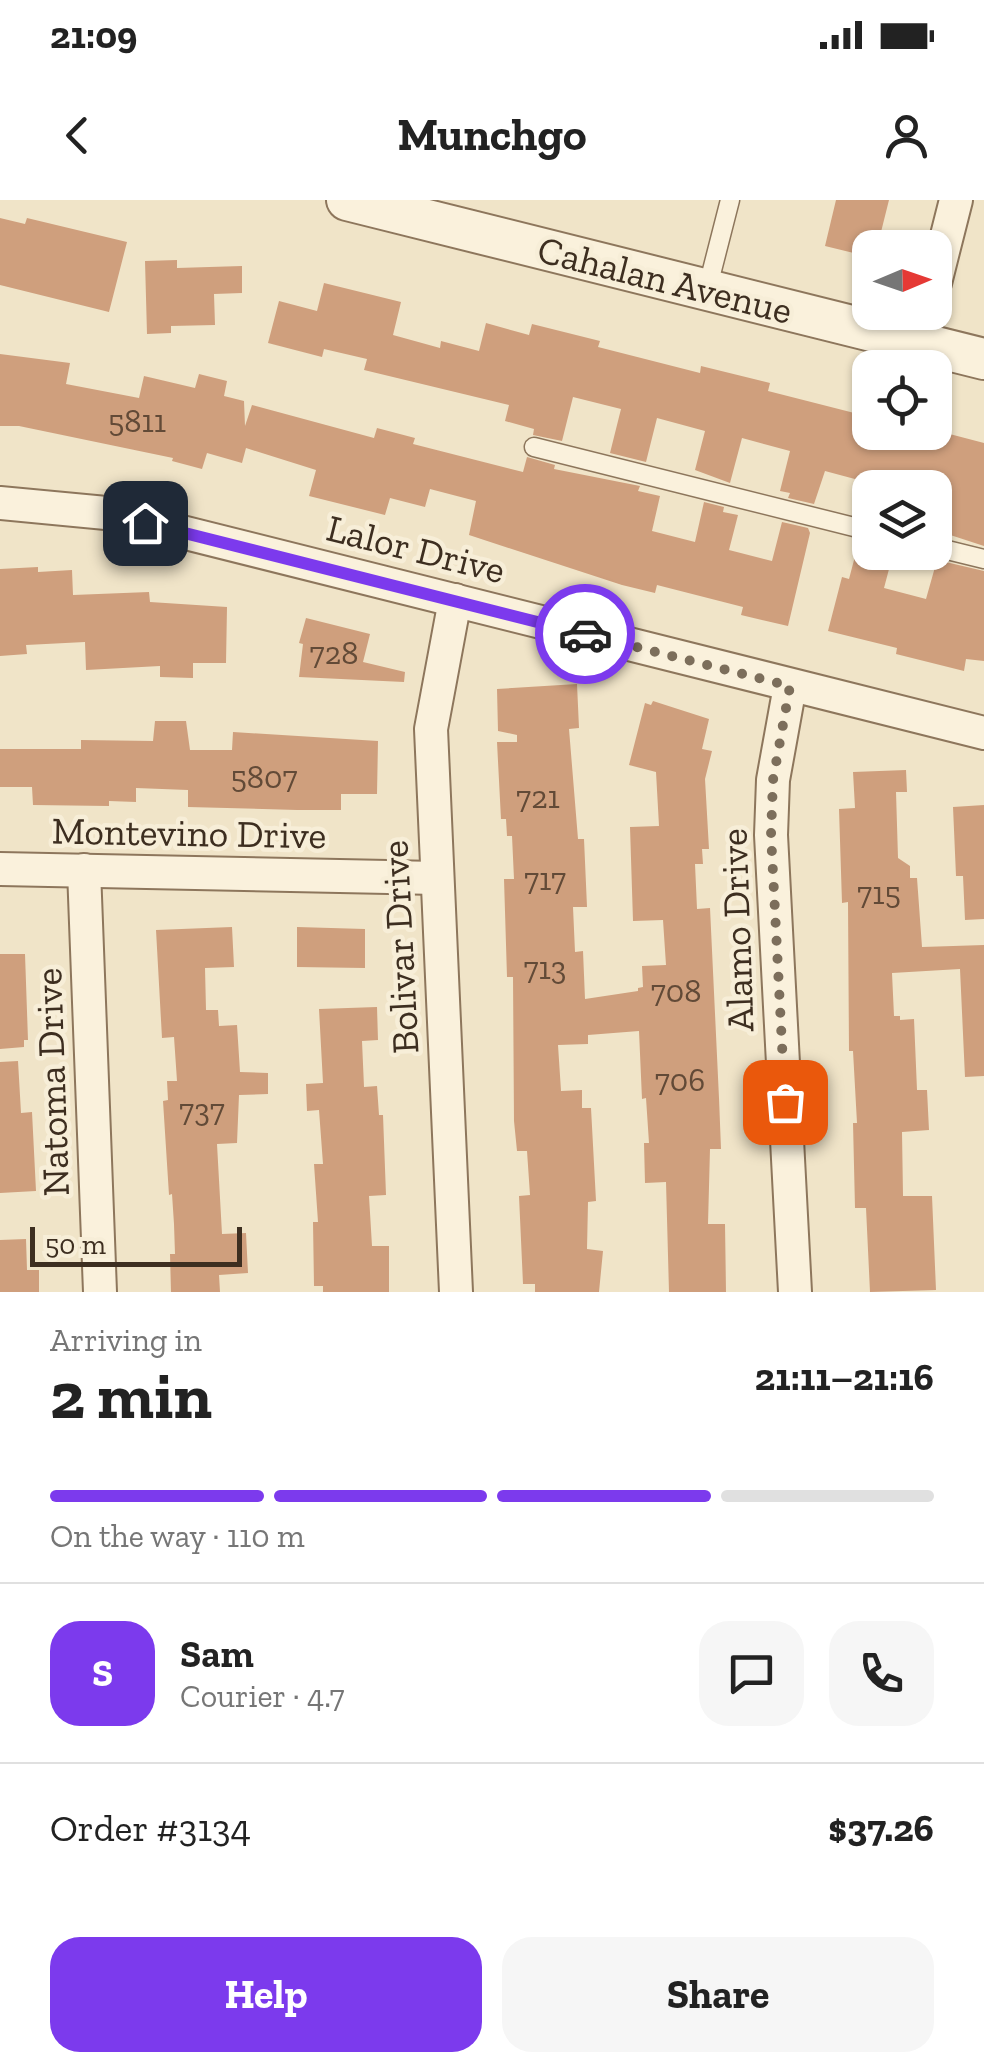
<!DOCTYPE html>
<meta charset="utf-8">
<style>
:root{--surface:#fff;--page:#f6f6f6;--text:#222;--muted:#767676;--line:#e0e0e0;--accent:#7c3aed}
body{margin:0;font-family:"Zilla Slab",serif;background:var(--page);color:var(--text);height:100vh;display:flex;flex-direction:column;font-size:38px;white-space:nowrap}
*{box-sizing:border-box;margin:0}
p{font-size:32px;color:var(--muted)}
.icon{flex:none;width:55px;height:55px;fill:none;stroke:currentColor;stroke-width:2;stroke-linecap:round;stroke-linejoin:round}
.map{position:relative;height:1092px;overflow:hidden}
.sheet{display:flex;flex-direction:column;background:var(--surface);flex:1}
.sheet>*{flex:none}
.needle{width:65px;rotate:88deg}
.fabs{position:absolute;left:852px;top:30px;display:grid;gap:20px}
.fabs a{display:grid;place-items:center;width:100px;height:100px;border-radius:20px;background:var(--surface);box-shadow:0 2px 8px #0004;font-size:50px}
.scale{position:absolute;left:30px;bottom:25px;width:212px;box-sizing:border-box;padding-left:10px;border:5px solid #3d2e20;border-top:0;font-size:28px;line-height:35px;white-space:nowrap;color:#3d2e20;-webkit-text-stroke:8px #f7eed8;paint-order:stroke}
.pin{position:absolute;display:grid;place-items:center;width:85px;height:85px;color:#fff;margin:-42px;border-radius:20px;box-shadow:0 5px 15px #0006}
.courier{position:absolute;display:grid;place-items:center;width:100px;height:100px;margin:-50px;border:8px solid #7c3aed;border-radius:50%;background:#fff;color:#222;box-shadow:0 2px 12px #0007}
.head em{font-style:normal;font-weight:800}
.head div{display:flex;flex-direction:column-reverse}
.head{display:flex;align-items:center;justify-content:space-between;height:170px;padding:0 50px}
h1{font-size:65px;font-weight:800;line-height:75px}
.bar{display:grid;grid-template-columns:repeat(4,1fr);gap:15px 10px;align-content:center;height:120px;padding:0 50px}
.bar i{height:12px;border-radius:8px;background:var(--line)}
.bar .current{background:var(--accent)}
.bar p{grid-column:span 4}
.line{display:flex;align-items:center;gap:25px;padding:0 50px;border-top:2px solid var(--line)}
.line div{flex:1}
.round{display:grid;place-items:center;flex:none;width:105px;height:105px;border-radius:30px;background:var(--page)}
.action{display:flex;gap:20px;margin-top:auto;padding:20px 50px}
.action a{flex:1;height:115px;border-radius:30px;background:var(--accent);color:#fff;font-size:40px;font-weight:800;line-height:115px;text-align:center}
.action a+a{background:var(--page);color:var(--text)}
.status{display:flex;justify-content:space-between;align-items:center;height:70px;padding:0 50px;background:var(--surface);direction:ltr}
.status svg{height:28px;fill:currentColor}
header{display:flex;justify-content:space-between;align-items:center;height:130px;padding:0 50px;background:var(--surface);font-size:45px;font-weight:800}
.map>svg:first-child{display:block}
</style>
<div class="status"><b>21:09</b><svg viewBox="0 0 49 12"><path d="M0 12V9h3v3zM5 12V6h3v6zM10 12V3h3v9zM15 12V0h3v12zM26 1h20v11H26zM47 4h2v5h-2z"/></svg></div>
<header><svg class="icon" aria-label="back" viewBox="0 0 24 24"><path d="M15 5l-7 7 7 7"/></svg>Munchgo<svg class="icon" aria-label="person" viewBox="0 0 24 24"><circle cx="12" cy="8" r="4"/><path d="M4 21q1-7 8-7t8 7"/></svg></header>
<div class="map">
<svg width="984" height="1092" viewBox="0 0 984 1092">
<rect width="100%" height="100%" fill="#f0e4c8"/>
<g fill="#cf9f7d">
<polygon points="836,0 889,0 877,48 870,48 870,57 825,46"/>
<polygon points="0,18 25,24 27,18 127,42 109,112 0,85"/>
<polygon points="177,60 177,68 242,66 242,93 214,94 215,125 171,126 171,133 147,134 145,61"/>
<polygon points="324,83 401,102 393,135 440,148 441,141 479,151 486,123 529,135 532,124 600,141 598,147 700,173 701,166 770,183 768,191 870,217 870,232 942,232 984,243 984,346 935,330 935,288 865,288 866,282 825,271 814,304 788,298 790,293 780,291 790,251 742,238 730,283 695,270 705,231 657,218 646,262 610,253 621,209 573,197 562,241 533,235 534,229 505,221 509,205 364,170 367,159 324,149 322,157 268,143 279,101 317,111"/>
<polygon points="0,154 70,163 66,184 139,198 144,176 195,188 199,174 227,181 224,196 244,201 245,226 252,205 374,238 377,228 415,238 413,244 523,272 527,257 555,265 554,269 640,286 638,291 660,296 652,331 695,342 704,302 724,307 723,312 738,315 729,350 772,361 782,322 808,328 810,333 788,426 741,415 743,407 657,385 655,393 622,385 469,335 476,301 430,289 425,307 390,298 385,315 309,296 316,270 246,248 242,263 207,253 202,269 172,261 173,258 19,226 0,226"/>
<polygon points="858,345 870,348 870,352 893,354 884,388 926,399 937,360 984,371 984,461 966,459 964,471 896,454 897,448 828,431 842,377 849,379"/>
<polygon points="38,367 38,372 72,370 73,395 149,392 150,402 227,407 226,463 193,463 193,478 160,477 160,466 86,470 85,442 26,445 27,454 0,456 0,369"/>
<polygon points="306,418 370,434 363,462 405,472 404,482 299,477 303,444 299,443"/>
<polygon points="577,484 579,528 569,529 578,639 584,639 587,707 573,707 575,752 583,751 585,799 638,791 638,788 643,787 642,766 666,765 663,720 633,721 630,627 659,626 656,572 629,565 645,503 651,505 653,501 709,519 702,549 712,551 705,579 709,649 702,649 703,664 695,664 697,709 710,708 719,898 721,949 710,949 708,1024 725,1024 726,1092 669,1092 666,982 645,983 644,943 649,943 646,898 642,899 639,831 588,835 588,844 558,845 561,891 582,890 582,908 591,908 596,1001 588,1002 587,1049 603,1051 599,1092 535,1092 535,1084 523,1084 519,996 530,995 527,951 517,951 514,921 513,777 507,777 504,679 514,679 512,636 507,636 506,619 501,619 497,542 517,542 517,535 498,531 497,489"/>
<polygon points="155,521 186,521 190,550 232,550 233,532 378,541 377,594 341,594 341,610 297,610 188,607 188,590 136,588 136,602 109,601 109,606 33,605 32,587 0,587 0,549 81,549 81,540 153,541"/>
<polygon points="906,570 907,592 896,592 898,658 910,666 910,678 917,678 922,747 984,745 984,876 965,877 960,769 892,773 894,816 900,816 900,820 914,819 917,890 927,890 929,930 902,932 903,996 932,996 936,1090 870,1092 866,1008 855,1008 853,923 857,923 853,851 849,851 848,702 842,703 839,609 855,608 853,572"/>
<polygon points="984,605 984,719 965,720 963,676 956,676 953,607"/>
<polygon points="232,727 234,767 205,768 206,810 218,810 219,826 237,825 240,872 268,873 268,894 239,895 237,943 217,944 222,1034 246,1033 248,1073 219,1075 220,1092 171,1092 170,1054 175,1054 174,1024 172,994 169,995 163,901 168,900 167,881 177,881 174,837 162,838 156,730"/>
<polygon points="297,727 365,729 365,768 297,767"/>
<polygon points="0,754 25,754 28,840 24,840 24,847 0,849"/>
<polygon points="377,807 378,840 362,841 364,887 377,886 379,915 383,915 386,995 369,996 372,1046 389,1046 389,1092 323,1092 323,1086 314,1086 313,1022 318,1022 314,964 323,964 319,910 307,911 306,884 323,883 319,809"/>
<polygon points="18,861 21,913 32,912 36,991 0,993 0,862"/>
<polygon points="26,1039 27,1070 39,1070 39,1092 0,1092 0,1040"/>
</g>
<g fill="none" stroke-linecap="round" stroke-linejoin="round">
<defs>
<g id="service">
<polyline points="707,90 730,0"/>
<polyline points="534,247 870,331"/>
<polyline points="935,347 984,359"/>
</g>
<g id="minor">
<polyline points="935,83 956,0"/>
<polyline points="919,143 927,112"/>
<polyline points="0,303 106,313 984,533"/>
<polyline points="455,400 431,529 456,1092"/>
<polyline points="790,486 773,580 771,635 795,1092"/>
<polyline points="0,669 437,678"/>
<polyline points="84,670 100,1092"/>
</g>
<polyline id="tertiary" points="347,0 984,159"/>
</defs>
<use href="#service" stroke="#8d765c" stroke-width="21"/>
<use href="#minor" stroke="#8d765c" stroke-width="36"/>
<use href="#tertiary" stroke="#8d765c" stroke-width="44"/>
<use href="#service" stroke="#faf1dc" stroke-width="18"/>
<use href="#minor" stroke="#faf1dc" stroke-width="32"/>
<use href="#tertiary" stroke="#faf1dc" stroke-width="40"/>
</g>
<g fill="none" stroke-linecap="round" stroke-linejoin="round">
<polyline stroke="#7c6e5b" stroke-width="10" stroke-dasharray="0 18" points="585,434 790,486 773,580 771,635 785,902"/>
<polyline stroke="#7c3aed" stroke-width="12" points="145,323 585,434"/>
</g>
<g text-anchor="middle" stroke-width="9" stroke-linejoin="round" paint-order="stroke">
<g font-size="32" fill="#624a37">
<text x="137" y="232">5811</text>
<text x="334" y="464">728</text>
<text x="264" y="588">5807</text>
<text x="538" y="608">721</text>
<text x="545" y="690">717</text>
<text x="879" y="704">715</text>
<text x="545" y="779">713</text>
<text x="676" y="802">708</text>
<text x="680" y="891">706</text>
<text x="202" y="921">737</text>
</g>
<g font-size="38" fill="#3d2e20" stroke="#f7eed8">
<text transform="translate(665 80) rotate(14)" y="13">Cahalan Avenue</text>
<text transform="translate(416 349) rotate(14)" y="13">Lalor Drive</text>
<text transform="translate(189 633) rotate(1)" y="13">Montevino Drive</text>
<text transform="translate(737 730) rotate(-92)" y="13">Alamo Drive</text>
<text transform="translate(400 747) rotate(-93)" y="13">Bolivar Drive</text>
<text transform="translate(52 882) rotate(-92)" y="13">Natoma Drive</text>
</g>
</g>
</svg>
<div class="fabs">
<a><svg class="needle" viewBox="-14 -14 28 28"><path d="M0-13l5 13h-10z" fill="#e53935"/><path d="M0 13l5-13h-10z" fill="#767676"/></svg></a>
<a><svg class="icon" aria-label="locate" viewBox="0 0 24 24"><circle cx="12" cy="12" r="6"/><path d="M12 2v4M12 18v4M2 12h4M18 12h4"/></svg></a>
<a><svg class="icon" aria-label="layers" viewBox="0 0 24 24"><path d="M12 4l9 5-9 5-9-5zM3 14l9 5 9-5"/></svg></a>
</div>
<div class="scale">50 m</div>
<div class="pin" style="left:785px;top:902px;background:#ea580c"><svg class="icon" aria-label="bag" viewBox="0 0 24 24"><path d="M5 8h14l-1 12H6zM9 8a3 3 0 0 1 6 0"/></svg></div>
<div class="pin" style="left:145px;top:323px;background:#1f2937"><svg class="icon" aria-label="home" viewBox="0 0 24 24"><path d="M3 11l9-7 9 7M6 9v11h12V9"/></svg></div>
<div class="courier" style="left:585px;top:434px"><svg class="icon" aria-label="car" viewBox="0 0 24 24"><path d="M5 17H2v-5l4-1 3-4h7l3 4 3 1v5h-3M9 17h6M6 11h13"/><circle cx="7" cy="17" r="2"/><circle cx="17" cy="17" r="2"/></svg></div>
</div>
<section class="sheet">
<div class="head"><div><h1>2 min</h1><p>Arriving in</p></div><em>21:11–21:16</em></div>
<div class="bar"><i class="current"></i><i class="current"></i><i class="current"></i><i></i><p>On the way · 110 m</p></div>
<div class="line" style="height:180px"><b class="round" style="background:var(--accent);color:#fff">S</b><div><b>Sam</b><p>Courier · 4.7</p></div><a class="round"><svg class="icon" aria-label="chat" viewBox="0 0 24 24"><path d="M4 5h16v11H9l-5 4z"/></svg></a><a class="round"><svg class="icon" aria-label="phone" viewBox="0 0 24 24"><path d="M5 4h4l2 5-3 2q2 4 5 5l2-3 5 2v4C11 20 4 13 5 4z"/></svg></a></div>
<div class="line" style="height:130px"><div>Order #3134</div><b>$37.26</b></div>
<div class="action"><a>Help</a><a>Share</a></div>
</section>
